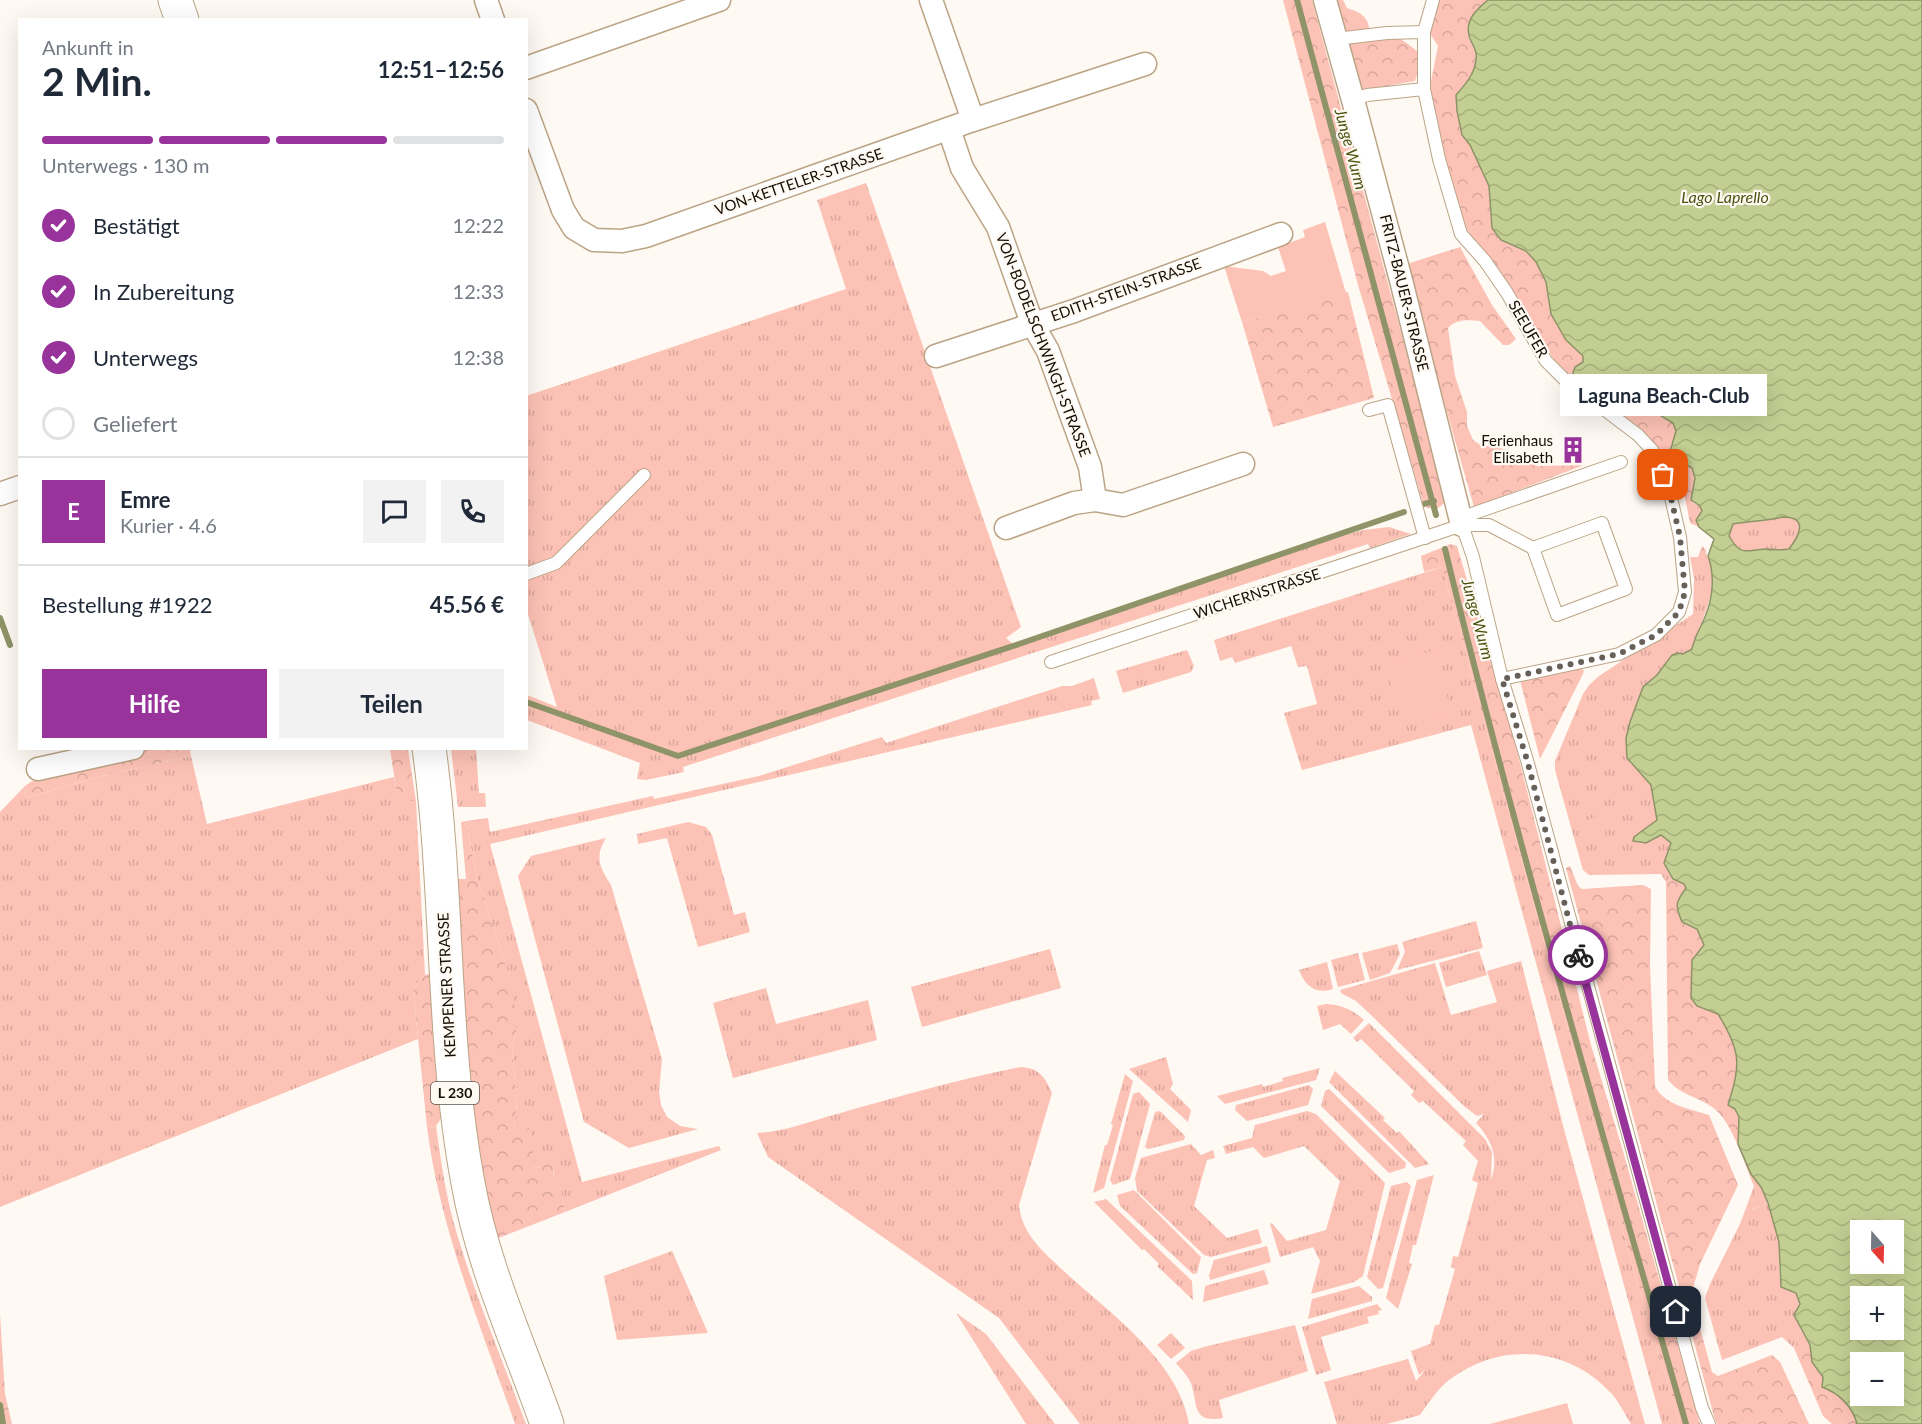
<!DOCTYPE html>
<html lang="de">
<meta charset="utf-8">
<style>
:root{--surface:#fff;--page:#f2f2f3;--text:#1f2937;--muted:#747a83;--line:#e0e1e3;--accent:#97339a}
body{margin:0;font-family:Lato,sans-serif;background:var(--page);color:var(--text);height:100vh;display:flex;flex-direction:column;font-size:22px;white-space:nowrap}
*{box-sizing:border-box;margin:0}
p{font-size:20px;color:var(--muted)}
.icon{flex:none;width:33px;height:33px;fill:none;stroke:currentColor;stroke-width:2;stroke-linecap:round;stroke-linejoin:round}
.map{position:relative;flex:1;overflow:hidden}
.drawer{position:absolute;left:18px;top:18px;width:510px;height:732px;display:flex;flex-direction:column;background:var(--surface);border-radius:0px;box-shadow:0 6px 24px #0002}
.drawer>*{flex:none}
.needle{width:39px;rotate:160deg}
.tools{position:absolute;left:1850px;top:1220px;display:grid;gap:12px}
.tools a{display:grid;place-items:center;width:54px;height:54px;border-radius:0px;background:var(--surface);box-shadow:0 6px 24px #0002;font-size:30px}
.pin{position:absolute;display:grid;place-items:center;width:51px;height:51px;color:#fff;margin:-26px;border-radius:12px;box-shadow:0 3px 9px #0006}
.courier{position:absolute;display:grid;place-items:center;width:60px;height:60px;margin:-30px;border:4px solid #97339a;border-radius:50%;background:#fff;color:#222;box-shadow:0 2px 8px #0007}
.bubble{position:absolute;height:42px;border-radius:0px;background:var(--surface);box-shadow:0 6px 24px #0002;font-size:20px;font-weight:700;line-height:42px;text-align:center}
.overview em{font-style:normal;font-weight:700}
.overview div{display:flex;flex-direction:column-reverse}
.overview{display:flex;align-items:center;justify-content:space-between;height:102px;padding:0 24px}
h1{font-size:39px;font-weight:700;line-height:45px}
.bar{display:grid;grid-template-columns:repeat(4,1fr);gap:9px 6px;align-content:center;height:72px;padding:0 24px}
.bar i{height:8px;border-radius:4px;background:var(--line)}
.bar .current{background:var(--accent)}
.bar p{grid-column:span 4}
.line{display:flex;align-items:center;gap:15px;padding:0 24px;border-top:2px solid var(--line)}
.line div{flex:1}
.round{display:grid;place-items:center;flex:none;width:63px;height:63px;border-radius:0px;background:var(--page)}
ol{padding:0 24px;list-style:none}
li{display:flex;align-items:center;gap:18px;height:66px}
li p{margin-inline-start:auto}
li .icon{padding:6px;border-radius:50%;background:var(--accent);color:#fff;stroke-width:4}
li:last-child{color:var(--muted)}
li i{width:33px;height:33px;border:3px solid var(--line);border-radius:50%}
.action{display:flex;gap:12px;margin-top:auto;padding:12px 24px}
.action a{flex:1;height:69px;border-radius:0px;background:var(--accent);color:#fff;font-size:24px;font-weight:700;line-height:69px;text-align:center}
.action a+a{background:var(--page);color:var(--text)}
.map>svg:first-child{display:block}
</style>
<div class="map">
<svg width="1922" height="1424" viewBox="0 0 1922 1424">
<defs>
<pattern id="grass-tufts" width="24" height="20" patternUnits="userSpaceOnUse" patternTransform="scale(1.5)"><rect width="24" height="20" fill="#fdc2b6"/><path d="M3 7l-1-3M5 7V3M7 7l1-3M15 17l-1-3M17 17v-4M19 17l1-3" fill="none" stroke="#d8a69b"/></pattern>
<pattern id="forest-crowns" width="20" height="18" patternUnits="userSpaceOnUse" patternTransform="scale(1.5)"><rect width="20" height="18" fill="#fdc2b6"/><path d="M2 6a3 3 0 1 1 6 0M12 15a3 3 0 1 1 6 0" fill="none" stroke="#d8a69b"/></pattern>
<pattern id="water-waves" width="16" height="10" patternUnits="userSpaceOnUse" patternTransform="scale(1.5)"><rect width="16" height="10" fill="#c2ce92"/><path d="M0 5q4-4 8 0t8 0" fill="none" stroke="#a6b07c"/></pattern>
</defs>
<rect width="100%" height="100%" fill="#fef9f3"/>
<g fill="url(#grass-tufts)">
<polygon points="866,183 1021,627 1006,638 1014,645 1129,608 1277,554 1363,530 1389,527 1411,534 1370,548 1368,544 683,767 684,772 646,780 637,779 640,763 527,720 527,695 557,707 527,611 526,396 846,289 817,200"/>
<path d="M1783 517C1809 517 1799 535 1789 549 1779 552 1770 548 1760 550 1743 552 1739 554 1729 536L1733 524C1750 521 1766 521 1783 517Z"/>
<path d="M1702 546 1706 550C1705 555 1710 559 1712 566 1713 572 1713 579 1712 585 1710 608 1698 627 1692 649L1683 654 1677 653 1657 676 1643 687 1630 722 1626 738V748L1631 764 1641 772 1651 785 1658 820 1647 829 1639 833 1646 843 1661 835 1672 842 1664 863 1673 879 1666 882 1661 874 1589 875 1583 870 1555 770V761L1583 694 1589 685 1599 676 1693 614 1694 578 1690 557H1698Z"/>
<polygon points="1442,567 1633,1268 1680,1424 1662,1424 1471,725 1302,770 1284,713 1317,704 1307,666 1298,667 1291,646 1235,663 1232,657 1220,661 1214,640"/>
<polygon points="1187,650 1194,666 1191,672 1123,693 1116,671"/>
<polygon points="1094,678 1100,699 1091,701 1092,705 490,844 582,1182 719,1146 721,1150 565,1212 560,1186 554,1179 553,1164 541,1168 534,1167 532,1157 514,1129 517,1103 512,1048 516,1032 508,972 477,878 466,821 488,818 490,832 653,796 654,799 759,776 882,737 886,743 1062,686 1072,686"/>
<polygon points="451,749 476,749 479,793 485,793 486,807 458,807"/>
<path d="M191 756 207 824 394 777C397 794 396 800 416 801L425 975 413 988 418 1039 0 1207V812L25 786 26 798 98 777Z"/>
<polygon points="688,822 706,827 712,835 734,915 745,912 750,932 698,947 667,838 638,844 637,834"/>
<path d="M606 838C594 857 600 868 611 885L662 1059 659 1091 661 1105 667 1117 680 1126 698 1129 629 1148 584 1122 518 876 531 856Z"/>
<polygon points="1476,921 1483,948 1397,970 1405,952 1402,942"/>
<polygon points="1397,944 1400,954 1390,973 1370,980 1362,953"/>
<polygon points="1050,949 1061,988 922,1027 911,987"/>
<polygon points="1479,951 1487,975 1446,987 1439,963"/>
<polygon points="1358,953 1365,980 1338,987 1331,960"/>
<path d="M1521 961 1565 1133 1645 1424H1631C1625 1414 1619 1402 1611 1393 1568 1346 1500 1341 1449 1380 1437 1390 1429 1402 1420 1415L1387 1424H1337L1324 1382 1408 1359 1416 1381 1426 1369 1419 1375 1411 1351 1430 1344 1435 1325H1439L1455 1269 1451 1267 1453 1256 1458 1257 1478 1183 1472 1180 1478 1161 1463 1145 1466 1141 1423 1101 1419 1103 1411 1095 1414 1091 1361 1039 1357 1042 1353 1038 1369 1023 1485 1139 1492 1152 1491 1180C1499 1158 1492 1140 1476 1123L1484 1114 1477 1116 1465 1107 1371 1015 1356 1001 1341 993 1340 990 1435 963 1451 1015 1497 1002 1487 971Z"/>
<path d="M1327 962 1333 989C1316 995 1305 986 1299 970Z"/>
<polygon points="766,988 776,1024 868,1000 877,1040 733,1078 713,1003"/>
<path d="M1326 1004C1342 1005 1353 1010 1364 1020L1351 1034 1340 1024 1323 1030 1317 1006Z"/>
<polygon points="1166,1057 1173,1084 1170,1089 1191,1110 1188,1122 1129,1069"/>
<path d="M1021 1067C1039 1068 1045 1077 1052 1093L1019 1205C1022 1236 1046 1254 1067 1274 1111 1314 1179 1362 1189 1424H1080L999 1318 768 1157 757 1133C785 1132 810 1121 837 1114 898 1097 959 1079 1021 1067Z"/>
<polygon points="1320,1068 1316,1080 1225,1104 1217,1096 1262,1084 1263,1087 1283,1081 1282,1078"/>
<polygon points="1335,1071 1385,1118 1383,1120 1397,1133 1399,1131 1429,1164 1415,1168 1329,1082"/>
<polygon points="1125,1074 1133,1081 1104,1188 1093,1193 1105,1145 1107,1145 1113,1125 1111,1124"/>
<polygon points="1309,1085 1313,1089 1308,1105 1247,1121 1235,1110 1236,1105"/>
<polygon points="1329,1089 1406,1163 1405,1168 1389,1173 1321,1106 1325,1091"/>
<polygon points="1139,1092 1150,1104 1130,1179 1113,1185 1110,1180 1133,1094"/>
<polygon points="1160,1111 1185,1136 1184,1140 1148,1149 1145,1147 1155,1112"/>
<polygon points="1307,1111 1316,1114 1385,1183 1363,1276 1354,1282 1311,1294 1320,1261 1313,1247 1280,1257 1270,1224 1272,1223 1287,1241 1326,1230 1340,1181 1304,1146 1264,1158 1253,1147 1226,1154 1223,1146 1252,1138 1255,1125"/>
<path d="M436 1126C441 1162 446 1198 457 1234 476 1298 503 1361 526 1424H515C481 1327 440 1230 427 1127Z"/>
<polygon points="1191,1144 1201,1155 1213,1150 1215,1158 1207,1160 1194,1206 1227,1238 1258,1229 1262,1243 1211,1257 1204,1255 1137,1191 1135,1178 1141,1158"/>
<polygon points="1434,1175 1416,1245 1413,1245 1409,1263 1412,1264 1398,1309 1386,1298 1417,1180"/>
<polygon points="1407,1182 1411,1186 1383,1288 1378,1289 1367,1277 1391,1186"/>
<path d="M1754 1186 1755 1193 1752 1210 1768 1203C1772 1216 1777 1229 1779 1242 1781 1256 1777 1275 1782 1287L1796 1293 1800 1304 1795 1315 1801 1330 1794 1348 1782 1337 1722 1360 1705 1298 1710 1284 1740 1224Z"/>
<polygon points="1134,1190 1201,1257 1197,1273 1193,1274 1120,1206 1117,1195"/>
<polygon points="1106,1199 1192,1281 1193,1300 1157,1266 1159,1264 1144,1249 1142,1250 1094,1202"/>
<polygon points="1267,1246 1271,1262 1210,1280 1209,1275 1214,1260"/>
<polygon points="672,1251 708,1333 617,1340 604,1276"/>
<polygon points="1264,1270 1269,1284 1203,1302 1205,1286"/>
<polygon points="1359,1286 1372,1297 1372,1301 1308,1319 1312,1299"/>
<polygon points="1377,1304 1382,1310 1378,1311 1379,1314 1367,1317 1369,1323 1321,1337 1331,1370 1316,1375 1302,1327"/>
<polygon points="956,1313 986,1334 1055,1424 1026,1424"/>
<path d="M1295 1325 1308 1371 1219 1400 1223 1418C1191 1424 1198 1403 1191 1383 1188 1376 1181 1369 1176 1363L1191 1351 1204 1347Z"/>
<polygon points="1171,1333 1185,1348 1171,1359 1157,1345"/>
</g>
<g fill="url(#forest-crowns)">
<polygon points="1283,0 1312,0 1416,388 1447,496 1447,501 1438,508 1427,508 1423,503 1358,285"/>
<path d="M1335 0H1343L1347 8C1361 13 1367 15 1370 31L1344 35Z"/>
<path d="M1439 0H1488C1478 8 1466 21 1469 36 1470 41 1475 47 1476 53 1477 70 1466 84 1456 95L1457 111 1462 135 1470 145 1489 186 1492 228 1501 240 1526 251 1536 262 1546 282 1551 314 1566 340 1583 356V362L1576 367 1575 378 1593 379 1605 376 1622 379 1661 416 1673 423 1676 431 1671 446 1673 456C1679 460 1687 462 1691 468 1699 478 1690 491 1693 503L1700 506 1703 511 1696 519 1699 527 1690 523 1684 493 1656 447 1642 430 1594 400 1556 363 1512 291 1465 227 1453 193 1430 86 1438 46 1429 32Z"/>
<path d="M1396 36C1421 53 1425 52 1415 81L1359 91 1346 44 1354 40Z"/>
<path d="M1460 247 1492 305 1516 339 1509 345H1503L1480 321C1467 320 1457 319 1448 328L1455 376 1467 412V426L1473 440 1482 446H1496L1510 452 1517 460 1538 466 1584 465 1474 507 1407 272 1410 263Z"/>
<polygon points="1348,292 1374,398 1273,427 1242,322"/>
<polygon points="1451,544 1457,546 1516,747 1591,1045 1623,1151 1700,1424 1680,1424 1633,1268 1442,567 1424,572 1421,556"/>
<polygon points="1581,667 1584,671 1582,676 1540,759 1520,680"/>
<path d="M149 749H190L191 756 98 777 26 798 25 786C53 764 113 757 149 749Z"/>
<polygon points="390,749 408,749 416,801 403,801 397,795"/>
<polygon points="466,821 477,878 508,972 516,1014 516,1032 512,1048 517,1103 514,1129 516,1131 520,1126 526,1125 532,1133 534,1167 541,1168 549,1162 553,1164 554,1179 560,1186 565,1212 496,1239 470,1119 453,879 466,879 461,822"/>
<path d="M1570 866 1578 886 1582 889 1643 885 1651 889 1650 965 1655 1086C1664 1105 1690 1109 1709 1115L1738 1185 1700 1264 1691 1295 1712 1372 1718 1376 1772 1355 1780 1362 1809 1424H1717L1715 1420 1566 868Z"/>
<path d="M1673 879 1684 884 1686 888 1681 895 1703 940 1704 945C1686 969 1688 982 1701 1007L1718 1014C1741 1051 1741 1063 1728 1104L1735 1109 1739 1117 1751 1174 1761 1187 1768 1203 1751 1210 1750 1207 1755 1193 1754 1186C1744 1163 1734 1127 1716 1110 1703 1098 1681 1096 1668 1080L1666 882Z"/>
<polygon points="431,973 442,1117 436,1126 427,1127 413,988 425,975"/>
<polygon points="0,1314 5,1394 12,1424 0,1424"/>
<path d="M1801 1330 1810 1345 1812 1362 1823 1377 1822 1387C1839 1393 1853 1407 1857 1424H1832L1823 1416 1794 1348Z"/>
</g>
<g fill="#fdc2b6">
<polygon points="1325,222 1346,293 1242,322 1224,266 1263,271 1271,276 1286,271 1278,247 1305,237 1303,230"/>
<polygon points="1435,650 1452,714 1403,727 1385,664"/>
<polygon points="1614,806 1618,822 1603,826 1606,836 1585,844 1578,823 1596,817 1598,810"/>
<polygon points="1567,1403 1573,1424 1490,1424"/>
</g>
<path fill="url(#water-waves)" stroke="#8e9467" stroke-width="1.5" fill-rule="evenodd" d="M1488 0H1922V1424H1857C1853 1407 1839 1393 1822 1387L1823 1377 1812 1362 1810 1345 1794 1315 1800 1304 1796 1293 1781 1287 1779 1242 1768 1203 1761 1187 1751 1174 1738 1144 1739 1117 1735 1109 1728 1105C1741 1064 1741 1051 1718 1014L1697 1006 1691 998 1692 960 1704 945 1697 929 1682 922C1675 905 1675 903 1686 888L1684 884 1673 879 1664 863 1671 843 1661 835 1646 843 1633 841 1634 837 1657 820 1651 785 1627 758 1626 738 1630 722 1643 687 1657 675 1672 655 1677 653 1683 654 1692 649C1695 635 1700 629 1705 617 1713 598 1715 575 1708 556L1714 539 1699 527 1696 520 1702 511 1700 506 1691 500 1695 478 1692 468 1669 455 1676 431 1673 423 1661 416 1622 379 1605 376 1593 379 1575 378 1573 373 1575 367 1583 362V356L1566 340 1551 314 1546 282 1536 262 1526 251 1501 240 1492 228 1489 186 1470 145 1462 135 1457 111 1456 95C1466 84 1478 70 1476 53 1475 47 1470 41 1469 35 1465 20 1477 9 1488 0ZM1783 517C1809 517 1799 536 1789 549 1780 551 1774 549 1765 549 1746 550 1741 557 1729 536L1733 524C1750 521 1766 521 1783 517ZM1860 1230H1893V1263H1860ZM1860 1296H1893V1329H1860ZM1860 1362H1893V1395H1860Z"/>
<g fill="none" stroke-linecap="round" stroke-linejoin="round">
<g stroke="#8e9467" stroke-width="6">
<polyline points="1297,0 1436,515"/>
<polyline points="1424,504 1434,501"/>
<path d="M1445 549C1517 843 1602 1133 1686 1424"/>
<polyline points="0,618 10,645"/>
<polyline points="526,702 678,756 1019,644 1404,512"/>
<polyline points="0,1405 3,1424"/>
</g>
<defs>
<g id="lane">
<polyline points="1433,0 1424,32 1424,89 1439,159 1461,234 1485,261 1507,293 1546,361 1564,379 1638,435 1652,450 1669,489 1680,537 1685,592 1679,612 1656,635 1619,654 1502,679"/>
<polyline points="1336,39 1387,33 1424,32"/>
<polyline points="1353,100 1367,95 1424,89"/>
<polyline points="1369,410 1388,405 1425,538"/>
<polyline points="1460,518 1621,462"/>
<polygon points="1602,523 1626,589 1557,615 1533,548"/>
<polyline points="1462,525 1473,557 1502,679 1527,760 1702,1408 1709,1424"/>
<polyline points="526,574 556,563 644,475"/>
<polyline points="1051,662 1462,525 1489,525 1533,548"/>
</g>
<g id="street">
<polyline points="486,0 493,20"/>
<polyline points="931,0 973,120"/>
<polyline points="1325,0 1353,100 1402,284 1462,525"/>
<polyline points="526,68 719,0"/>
<polyline points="526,110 563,210 574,228 594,240 622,241 646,236 973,120 1145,64"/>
<polyline points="949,129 962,168 998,227 1032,323 1048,351 1090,467 1095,500"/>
<polyline points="936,356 1074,311 1281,234"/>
<polyline points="0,494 20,487"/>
<polyline points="1006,528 1074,503 1095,500 1123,505 1243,464"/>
<polyline points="38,769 133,748"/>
</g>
<g id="primary">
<polyline points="175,0 182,20"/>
<path d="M429 748C449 892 441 1039 468 1183 483 1267 519 1344 547 1424"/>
</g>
</defs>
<use href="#lane" stroke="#bba485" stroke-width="14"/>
<use href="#street" stroke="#bba485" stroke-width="25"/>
<use href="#primary" stroke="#bba485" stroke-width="35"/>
<use href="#lane" stroke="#fff" stroke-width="12"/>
<use href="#street" stroke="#fff" stroke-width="22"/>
<use href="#primary" stroke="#fff" stroke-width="33"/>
</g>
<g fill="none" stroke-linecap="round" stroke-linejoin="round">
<polyline stroke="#676058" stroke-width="6" stroke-dasharray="0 10.8" points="1578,955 1527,760 1502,679 1619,654 1656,635 1679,612 1685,592 1680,537 1669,489 1663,475"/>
<polyline stroke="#97339a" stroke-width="8" points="1578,955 1676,1312"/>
</g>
<defs>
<symbol id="building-bare" viewBox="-9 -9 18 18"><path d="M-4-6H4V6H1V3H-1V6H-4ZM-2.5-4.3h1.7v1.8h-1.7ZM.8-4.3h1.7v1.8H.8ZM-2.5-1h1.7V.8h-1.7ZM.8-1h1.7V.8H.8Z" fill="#97339a" stroke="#fef9f3" stroke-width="2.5" paint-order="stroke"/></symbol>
</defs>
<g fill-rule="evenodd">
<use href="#building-bare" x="1554" y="431" width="38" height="38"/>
</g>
<g text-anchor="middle" stroke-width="4.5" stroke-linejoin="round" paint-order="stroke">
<rect fill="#fef9f3" stroke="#5c544c" stroke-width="1.5" x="431" y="1082" width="48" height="22" rx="4.5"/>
<g font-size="14" font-weight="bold" fill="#160e04">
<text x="455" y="1098">L 230</text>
</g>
<g font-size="15" fill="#160e04" stroke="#fef9f3">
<text transform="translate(799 182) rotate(-19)" y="5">VON-KETTELER-STRASSE</text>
<text transform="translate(1126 290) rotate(-20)" y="5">EDITH-STEIN-STRASSE</text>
<text transform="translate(1404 293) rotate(76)" y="5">FRITZ-BAUER-STRASSE</text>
<text transform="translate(1528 329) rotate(60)" y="5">SEEUFER</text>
<text transform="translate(1043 345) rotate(69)" y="5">VON-BODELSCHWINGH-STRASSE</text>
<text transform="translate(1257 594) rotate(-18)" y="5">WICHERNSTRASSE</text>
<text transform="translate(447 985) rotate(-93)" y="5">KEMPENER STRASSE</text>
</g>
<g font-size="15" fill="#160e04" stroke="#fef9f3" text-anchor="end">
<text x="1553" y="446">Ferienhaus<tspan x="1553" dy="17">Elisabeth</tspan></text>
</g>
<g font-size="16" font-style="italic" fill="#4a5410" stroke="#fef9f3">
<text transform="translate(1351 149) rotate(75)" y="6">Junge Wurm</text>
<text x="1725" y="203">Lago Laprello</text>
<text transform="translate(1478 619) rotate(75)" y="6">Junge Wurm</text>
</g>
</g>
</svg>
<div class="tools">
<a><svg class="needle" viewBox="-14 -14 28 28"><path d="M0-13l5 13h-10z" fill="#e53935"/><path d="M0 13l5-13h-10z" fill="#747a83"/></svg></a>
<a>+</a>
<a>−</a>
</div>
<div class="pin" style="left:1663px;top:475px;background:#ea580c"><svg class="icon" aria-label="bag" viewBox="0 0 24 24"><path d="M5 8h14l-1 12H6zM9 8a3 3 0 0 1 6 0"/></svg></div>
<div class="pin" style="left:1676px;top:1312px;background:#1f2937"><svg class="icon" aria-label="home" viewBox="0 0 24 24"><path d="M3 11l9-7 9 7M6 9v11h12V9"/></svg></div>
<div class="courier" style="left:1578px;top:955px"><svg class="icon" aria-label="bike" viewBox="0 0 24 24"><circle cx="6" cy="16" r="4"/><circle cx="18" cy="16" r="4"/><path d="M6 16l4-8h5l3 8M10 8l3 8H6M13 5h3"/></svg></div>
<div class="bubble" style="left:1560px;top:374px;width:207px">Laguna Beach-Club</div>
<section class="drawer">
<div class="overview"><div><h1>2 Min.</h1><p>Ankunft in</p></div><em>12:51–12:56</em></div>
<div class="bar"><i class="current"></i><i class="current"></i><i class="current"></i><i></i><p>Unterwegs · 130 m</p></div>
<ol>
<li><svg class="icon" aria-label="check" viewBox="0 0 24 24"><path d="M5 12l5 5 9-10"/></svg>Bestätigt<p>12:22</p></li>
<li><svg class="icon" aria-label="check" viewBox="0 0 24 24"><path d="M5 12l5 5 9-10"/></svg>In Zubereitung<p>12:33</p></li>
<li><svg class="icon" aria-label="check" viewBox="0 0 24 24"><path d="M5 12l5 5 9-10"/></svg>Unterwegs<p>12:38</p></li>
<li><i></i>Geliefert</li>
</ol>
<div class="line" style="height:108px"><b class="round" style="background:var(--accent);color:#fff">E</b><div><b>Emre</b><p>Kurier · 4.6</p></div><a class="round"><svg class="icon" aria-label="chat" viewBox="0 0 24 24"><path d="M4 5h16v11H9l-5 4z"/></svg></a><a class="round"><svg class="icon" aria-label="phone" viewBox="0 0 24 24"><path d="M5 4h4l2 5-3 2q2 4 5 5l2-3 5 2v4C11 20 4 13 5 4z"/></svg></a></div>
<div class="line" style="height:78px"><div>Bestellung #1922</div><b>45.56 €</b></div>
<div class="action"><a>Hilfe</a><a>Teilen</a></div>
</section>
</div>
